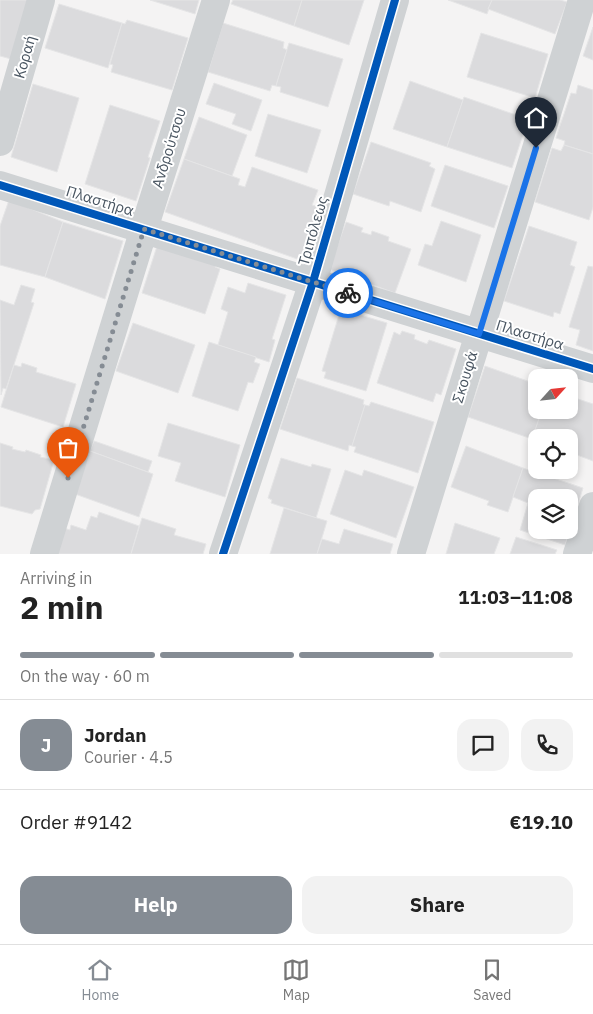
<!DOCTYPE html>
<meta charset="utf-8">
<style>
:root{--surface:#fff;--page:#f2f2f2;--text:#222;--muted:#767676;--line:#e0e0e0;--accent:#858c94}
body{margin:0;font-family:"IBM Plex Sans",sans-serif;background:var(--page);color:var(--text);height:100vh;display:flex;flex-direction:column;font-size:19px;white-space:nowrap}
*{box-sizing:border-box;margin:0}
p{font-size:16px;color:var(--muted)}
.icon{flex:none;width:28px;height:28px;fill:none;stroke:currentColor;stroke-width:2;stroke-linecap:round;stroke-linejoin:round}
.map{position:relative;height:554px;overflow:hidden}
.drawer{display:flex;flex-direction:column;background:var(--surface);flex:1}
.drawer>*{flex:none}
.needle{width:32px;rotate:63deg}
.buttons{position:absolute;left:528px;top:369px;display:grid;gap:10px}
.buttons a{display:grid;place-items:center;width:50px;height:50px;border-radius:10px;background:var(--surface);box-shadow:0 2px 8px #0003;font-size:25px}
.pin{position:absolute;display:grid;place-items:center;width:42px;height:42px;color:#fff;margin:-51px -21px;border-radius:50% 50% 50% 0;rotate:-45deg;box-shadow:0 0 5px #0007}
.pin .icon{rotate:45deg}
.courier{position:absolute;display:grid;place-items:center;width:50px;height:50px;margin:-25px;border:4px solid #1a73e8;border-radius:50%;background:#fff;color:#222;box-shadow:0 1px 6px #0007}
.head em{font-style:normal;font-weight:800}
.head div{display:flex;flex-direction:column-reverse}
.head{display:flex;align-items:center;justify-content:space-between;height:85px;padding:0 20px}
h1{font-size:32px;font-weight:800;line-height:38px}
.bar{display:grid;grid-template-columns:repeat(4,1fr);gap:8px 5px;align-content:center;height:60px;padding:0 20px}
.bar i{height:6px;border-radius:4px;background:var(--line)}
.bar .on{background:var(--accent)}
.bar p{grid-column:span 4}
.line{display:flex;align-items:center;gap:12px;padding:0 20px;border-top:1px solid var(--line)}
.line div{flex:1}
.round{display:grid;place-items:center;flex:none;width:52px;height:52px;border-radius:15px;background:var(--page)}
.cta{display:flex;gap:10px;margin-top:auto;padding:10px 20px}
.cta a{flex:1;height:58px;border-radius:15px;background:var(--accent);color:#fff;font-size:20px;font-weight:800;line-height:58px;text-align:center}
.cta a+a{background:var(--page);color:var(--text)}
.tabs{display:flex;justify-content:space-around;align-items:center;height:70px;border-top:1px solid var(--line);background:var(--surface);font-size:14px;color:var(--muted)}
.tabs a{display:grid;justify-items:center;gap:2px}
.tabs .on{color:var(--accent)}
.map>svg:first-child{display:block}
</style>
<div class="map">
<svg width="593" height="554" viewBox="0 0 593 554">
<rect width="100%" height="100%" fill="#f4f3f3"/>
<g fill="#dbdbdd" stroke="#e5e5e6" fill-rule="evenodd">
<polygon points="0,0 29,0 11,59 0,56"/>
<polygon points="150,0 199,0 195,14"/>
<polygon points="233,0 302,0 294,26 231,4"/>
<polygon points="302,0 364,0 349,45 294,26"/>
<polygon points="448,0 492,0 487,14"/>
<polygon points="492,0 560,0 567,2 555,34 488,9"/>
<polygon points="59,4 122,23 108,68 45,48"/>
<polygon points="127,20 188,38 172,90 111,72 113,65 110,64 122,23 125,24"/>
<polygon points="223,23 284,42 283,48 287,50 276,86 272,85 270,91 208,72"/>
<polygon points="593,27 593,60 583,56"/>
<polygon points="481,33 548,54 535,98 467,77"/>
<polygon points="289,43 343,59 328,107 280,92 281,87 276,86"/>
<polygon points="410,81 463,100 447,147 393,129"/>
<polygon points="214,83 262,100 251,131 232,124 236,114 206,104"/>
<polygon points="33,84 79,98 57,172 11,157"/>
<polygon points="578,85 593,90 593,154 564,145 565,141 556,138 571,93 576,94"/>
<polygon points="464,97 519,116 518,119 527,122 512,168 447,147"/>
<polygon points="110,105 160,121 148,157 150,158 136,201 85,184"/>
<polygon points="268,114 321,130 307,173 255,156"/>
<polygon points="199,117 247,135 232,176 184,159"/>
<polygon points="371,142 431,163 429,166 435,169 421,212 390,201 389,206 353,194"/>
<polygon points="564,145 593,154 593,207 589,220 535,202 552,148 561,151"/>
<polygon points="184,159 240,179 238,185 245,187 252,167 318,190 312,205 319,207 300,260 165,212"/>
<polygon points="445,165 508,186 494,228 431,206"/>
<polygon points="9,200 63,222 45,277 0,265 0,226"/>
<polygon points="441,221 481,235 466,282 418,265 425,244 432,246"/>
<polygon points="63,222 123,241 105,299 45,277"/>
<polygon points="346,222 363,228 361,232 371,235 372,231 389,237 388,241 411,249 395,293 329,269"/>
<polygon points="529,226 577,242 570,265 575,267 560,314 554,312 553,317 504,301"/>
<polygon points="158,243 217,262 215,267 220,269 205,314 142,293"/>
<polygon points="588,266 593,267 593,351 576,345 580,330 569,327"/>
<polygon points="248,283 286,295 272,339 275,340 269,362 218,345 228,312 221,309 228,287 245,293"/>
<polygon points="21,285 35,289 31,302 34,303 6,389 3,388 1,395 0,300 14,305"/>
<polygon points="343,311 347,311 387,323 366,391 324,378 326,372 322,371 339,315"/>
<polygon points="133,323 195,345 178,393 116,371"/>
<polygon points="402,331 415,335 414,339 427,344 429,340 456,349 441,395 436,393 433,402 377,383 394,332 400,335"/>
<polygon points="209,342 256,357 254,362 260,364 253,383 248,382 238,411 192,396"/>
<polygon points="22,363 37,368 36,372 76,384 63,427 1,407 14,365 21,367"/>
<polygon points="485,366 536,384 536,410 542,410 532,439 468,417"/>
<polygon points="297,378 364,400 363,404 365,405 352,446 349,445 348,451 280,429"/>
<polygon points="569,396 593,404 593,461 569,452 569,438 536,438 536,441 532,439 542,410 569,410"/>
<polygon points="371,402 434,422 418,473 354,452 356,447 352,446 365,405 369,406"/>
<polygon points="168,423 240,445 225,497 175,481 181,463 158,456"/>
<polygon points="94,441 152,461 148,472 90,451"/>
<polygon points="0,443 13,447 12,449 25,452 26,450 41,455 40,457 54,460 40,509 35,510 32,514 0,506"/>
<polygon points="466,446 523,468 508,512 487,505 489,501 451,487"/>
<polygon points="90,451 153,474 139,517 75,494"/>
<polygon points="281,458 311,467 312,464 331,469 316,518 271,503 272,500 268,498"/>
<path d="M523 468 583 488 565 545 520 530 528 503 513 497ZM536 498H569V530H536Z"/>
<polygon points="345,470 362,476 364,470 414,487 396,538 330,514"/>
<polygon points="284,508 327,521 317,554 270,554"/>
<polygon points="99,512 139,526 131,554 55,554 64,528 70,530 71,525 86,530 91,516 97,518"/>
<polygon points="142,518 176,529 174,535 206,544 203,554 131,554"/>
<polygon points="455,523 500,538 494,554 446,554"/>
<polygon points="344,529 393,544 390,554 317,554 322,539 339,544"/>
<polygon points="516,537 557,550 555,554 510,554"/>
</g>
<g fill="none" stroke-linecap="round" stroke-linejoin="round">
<g stroke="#cfd2d4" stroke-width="28">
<polyline points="0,142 41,0"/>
<polyline points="0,185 593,369"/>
<polyline points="44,554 144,229 216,0"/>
<polyline points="223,554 313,282 395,0"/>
<polyline points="411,554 582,0"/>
<polyline points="577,554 593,506"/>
</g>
<defs>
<g id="cycleway">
<polyline points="0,185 593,369"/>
<polyline points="223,554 313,282 395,0"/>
</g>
</defs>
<use href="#cycleway" stroke="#fff" stroke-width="11"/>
<use href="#cycleway" stroke="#0057b8" stroke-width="8"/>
</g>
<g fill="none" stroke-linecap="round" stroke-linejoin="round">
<polyline stroke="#858c94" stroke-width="5" stroke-dasharray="0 9" points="68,478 144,229 348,293"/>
<polyline stroke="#1a73e8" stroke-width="6" points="348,293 479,334 536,148"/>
</g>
<g text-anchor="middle" stroke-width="4" stroke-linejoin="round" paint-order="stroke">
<g font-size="15" fill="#495561" stroke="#fff">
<text transform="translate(25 57) rotate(-74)" y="5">Κοραή</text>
<text transform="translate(169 148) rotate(-73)" y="5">Ανδρούτσου</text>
<text transform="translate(100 201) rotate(17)" y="5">Πλαστήρα</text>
<text transform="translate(313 231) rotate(-74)" y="5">Τριπόλεως</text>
<text transform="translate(530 335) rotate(17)" y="5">Πλαστήρα</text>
<text transform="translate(465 377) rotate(-73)" y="5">Σκουφά</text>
</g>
</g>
</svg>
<div class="buttons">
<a><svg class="needle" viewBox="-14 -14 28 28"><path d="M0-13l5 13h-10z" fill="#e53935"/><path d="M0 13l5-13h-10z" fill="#767676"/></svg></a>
<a><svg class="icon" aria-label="locate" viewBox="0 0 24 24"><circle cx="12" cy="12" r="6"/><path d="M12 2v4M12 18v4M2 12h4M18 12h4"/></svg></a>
<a><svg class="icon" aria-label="layers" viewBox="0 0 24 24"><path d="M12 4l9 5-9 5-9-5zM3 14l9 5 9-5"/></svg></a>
</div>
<div class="pin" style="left:68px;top:478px;background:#ea580c"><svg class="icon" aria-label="bag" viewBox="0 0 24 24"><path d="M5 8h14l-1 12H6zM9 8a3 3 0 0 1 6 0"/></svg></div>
<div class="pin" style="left:536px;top:148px;background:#1f2937"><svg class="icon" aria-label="home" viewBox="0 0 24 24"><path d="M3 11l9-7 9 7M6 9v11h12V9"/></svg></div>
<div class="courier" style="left:348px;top:293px"><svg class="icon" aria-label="bike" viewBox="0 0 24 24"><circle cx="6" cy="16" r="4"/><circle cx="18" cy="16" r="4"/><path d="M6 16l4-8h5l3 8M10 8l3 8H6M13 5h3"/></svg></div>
</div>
<section class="drawer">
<div class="head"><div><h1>2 min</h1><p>Arriving in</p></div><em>11:03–11:08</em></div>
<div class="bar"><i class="on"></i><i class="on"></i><i class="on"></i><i></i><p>On the way · 60 m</p></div>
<div class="line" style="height:90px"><b class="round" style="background:var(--accent);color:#fff">J</b><div><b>Jordan</b><p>Courier · 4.5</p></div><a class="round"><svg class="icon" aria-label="chat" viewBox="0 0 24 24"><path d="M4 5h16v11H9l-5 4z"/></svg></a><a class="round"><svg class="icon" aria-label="phone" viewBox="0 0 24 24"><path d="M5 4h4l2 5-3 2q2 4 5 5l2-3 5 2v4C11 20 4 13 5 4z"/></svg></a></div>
<div class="line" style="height:65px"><div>Order #9142</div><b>€19.10</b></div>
<div class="cta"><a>Help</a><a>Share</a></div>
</section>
<nav class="tabs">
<a class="on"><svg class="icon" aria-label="home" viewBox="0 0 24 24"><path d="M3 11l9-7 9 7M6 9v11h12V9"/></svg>Home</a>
<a><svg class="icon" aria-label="map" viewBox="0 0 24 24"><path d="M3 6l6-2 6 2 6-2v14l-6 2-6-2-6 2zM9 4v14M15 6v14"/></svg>Map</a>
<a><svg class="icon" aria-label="saved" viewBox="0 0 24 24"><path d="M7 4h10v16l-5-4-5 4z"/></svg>Saved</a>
</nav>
